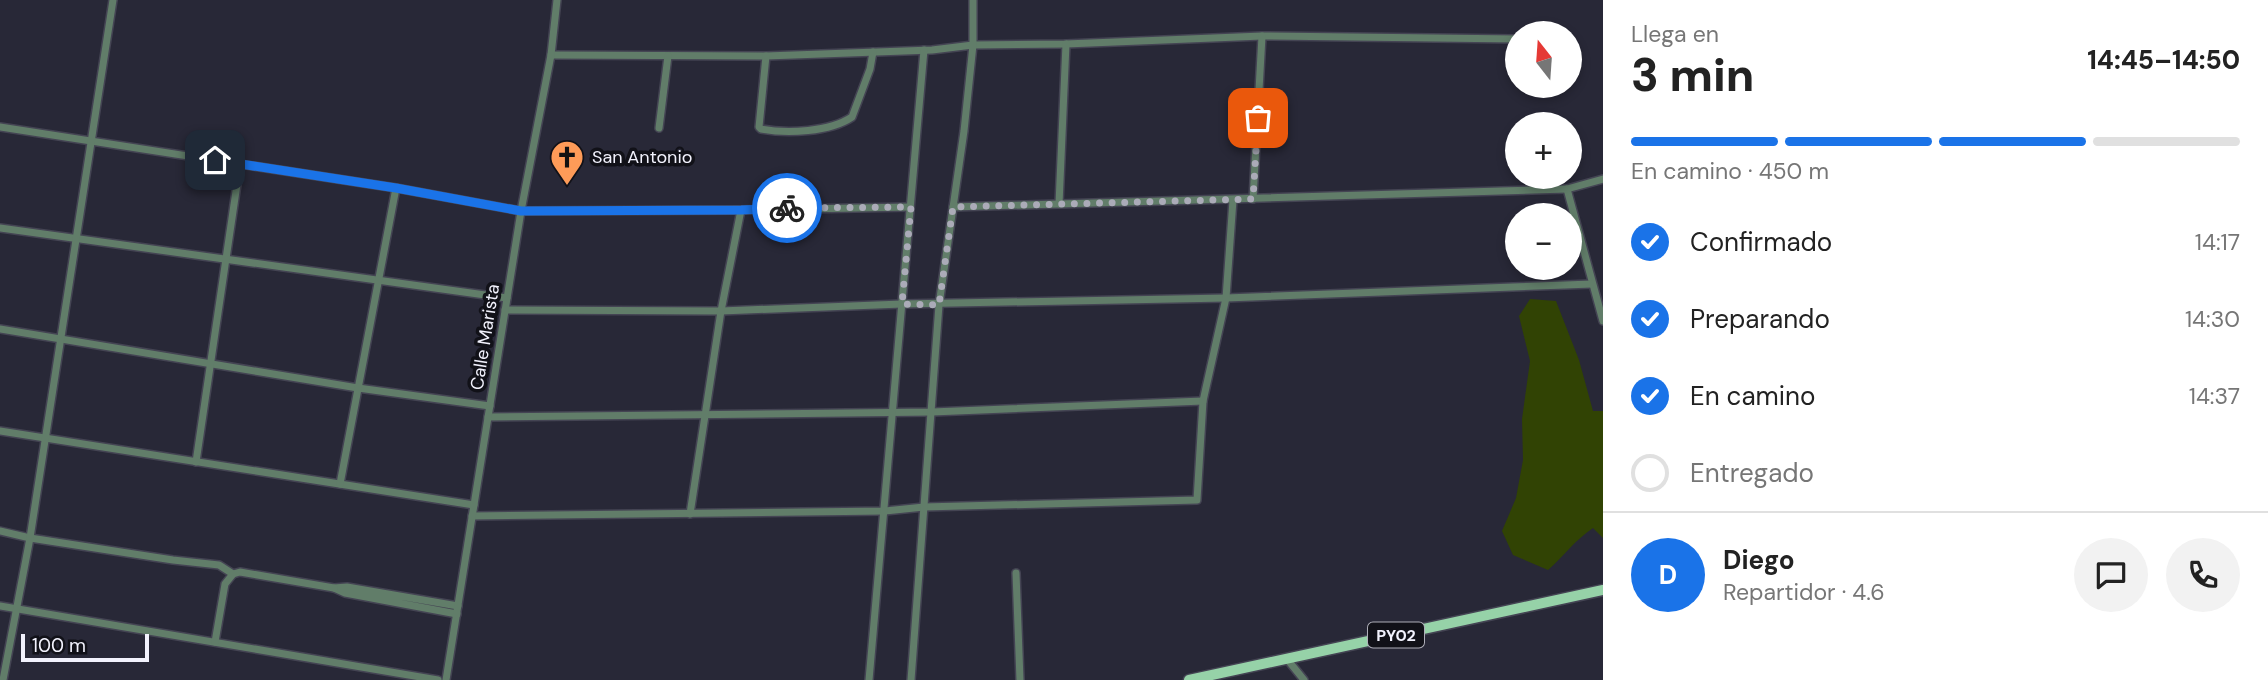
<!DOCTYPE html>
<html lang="es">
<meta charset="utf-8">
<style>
:root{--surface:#fff;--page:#f2f2f2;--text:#222;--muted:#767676;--line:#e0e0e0;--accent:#1a73e8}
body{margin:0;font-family:"DM Sans",sans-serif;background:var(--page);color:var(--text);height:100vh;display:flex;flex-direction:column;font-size:26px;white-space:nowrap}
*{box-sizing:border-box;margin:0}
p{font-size:23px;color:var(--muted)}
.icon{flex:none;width:38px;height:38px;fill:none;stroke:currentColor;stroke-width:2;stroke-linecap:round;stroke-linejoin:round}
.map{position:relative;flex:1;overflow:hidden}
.panel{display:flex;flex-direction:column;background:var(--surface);width:665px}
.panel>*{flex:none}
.needle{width:46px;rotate:343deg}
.tools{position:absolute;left:1505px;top:21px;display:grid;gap:14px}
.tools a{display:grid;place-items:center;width:77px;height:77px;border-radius:50%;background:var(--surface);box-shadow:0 4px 10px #0003;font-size:35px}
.scale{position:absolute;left:21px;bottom:18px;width:128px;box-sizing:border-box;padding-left:7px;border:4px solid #f2f2fd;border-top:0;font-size:19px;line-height:24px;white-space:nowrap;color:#f2f2fd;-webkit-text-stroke:5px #111118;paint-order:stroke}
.pin{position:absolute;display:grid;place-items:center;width:60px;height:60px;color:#fff;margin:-30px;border-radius:14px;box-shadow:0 4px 10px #0006}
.courier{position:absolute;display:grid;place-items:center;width:70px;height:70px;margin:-35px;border:5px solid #1a73e8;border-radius:50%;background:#fff;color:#222;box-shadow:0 2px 9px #0007}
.overview em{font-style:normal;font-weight:800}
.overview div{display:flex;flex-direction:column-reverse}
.overview{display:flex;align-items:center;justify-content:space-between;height:119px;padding:0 28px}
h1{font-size:46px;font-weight:800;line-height:52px}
.bar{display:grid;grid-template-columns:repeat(4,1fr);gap:10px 7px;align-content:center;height:84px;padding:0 28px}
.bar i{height:9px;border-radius:5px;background:var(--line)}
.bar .current{background:var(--accent)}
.bar p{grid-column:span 4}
.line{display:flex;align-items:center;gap:18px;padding:0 28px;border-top:2px solid var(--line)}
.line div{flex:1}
.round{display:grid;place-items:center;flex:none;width:74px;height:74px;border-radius:37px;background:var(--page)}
ol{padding:0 28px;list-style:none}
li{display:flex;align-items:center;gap:21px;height:77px}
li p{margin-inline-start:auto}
li .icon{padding:7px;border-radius:50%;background:var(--accent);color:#fff;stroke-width:4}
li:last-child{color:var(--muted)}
li i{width:38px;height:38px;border:4px solid var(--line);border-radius:50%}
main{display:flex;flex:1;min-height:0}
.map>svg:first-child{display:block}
</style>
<main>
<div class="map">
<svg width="1603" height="680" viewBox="0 0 1603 680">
<rect width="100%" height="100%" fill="#282837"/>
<path fill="#314304" d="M1530 299 1556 301 1579 360 1593 411H1603V538L1593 528C1575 540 1564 556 1548 570L1513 555 1502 531 1516 498 1523 460 1522 419 1530 361 1519 316Z"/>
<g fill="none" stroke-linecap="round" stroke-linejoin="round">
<defs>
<g id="minor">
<polyline points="551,55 766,56 932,50 973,45 1066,44 1262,36 1517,39"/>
<path d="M766 56 759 127 761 129C787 134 830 132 852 117L870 69 873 52"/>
<polyline points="0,127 396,188 521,211 741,210 910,207"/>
<polyline points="659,128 668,56"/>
<polyline points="1567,189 1603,321"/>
<polyline points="1253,199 1262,36"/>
<polyline points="1059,204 1066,44"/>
<polyline points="953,207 1567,189 1603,179"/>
<polyline points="0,228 507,298"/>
<polyline points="505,310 721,311 902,304 1226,298 1592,284"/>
<polyline points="0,329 358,388 490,406"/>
<polyline points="488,417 932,412 1203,401"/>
<polyline points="0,431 474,505"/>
<polyline points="196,462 240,164"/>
<polyline points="340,484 396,188"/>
<polyline points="690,514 721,311 741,210"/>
<polyline points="472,516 885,511 924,507 1197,500 1203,401 1226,298 1233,200"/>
<polyline points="0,531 30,538 173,560 219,565 233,574"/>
<polyline points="1016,573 1020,680"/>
<polyline points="0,606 438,680"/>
<polyline points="457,614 345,593 334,588 347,587 458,606"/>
<polyline points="215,642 225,584 233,574 240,572 334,588"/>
<polyline points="1287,659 1304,680"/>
<polyline points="3,680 30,538 113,0"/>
<polyline points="446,680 521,211 551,55 557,0"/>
<polyline points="869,680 924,50"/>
<polyline points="911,680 939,305 964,131 973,45 973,0"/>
</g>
<polyline id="primary" points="1189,680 1603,590"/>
</defs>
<use href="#minor" stroke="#444453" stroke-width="10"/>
<use href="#primary" stroke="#444453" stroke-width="13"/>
<use href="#minor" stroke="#617d69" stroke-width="7"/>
<use href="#primary" stroke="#96d2a8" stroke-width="10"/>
</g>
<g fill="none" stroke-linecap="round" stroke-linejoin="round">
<polyline stroke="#ababb8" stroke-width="7" stroke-dasharray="0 12.6" points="787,208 911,207 902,304 939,305 953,207 1253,199 1258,118"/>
<polyline stroke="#1a73e8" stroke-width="9" points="215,160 396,188 521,211 741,210 787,208"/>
</g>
<defs>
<symbol id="church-pin" viewBox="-11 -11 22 30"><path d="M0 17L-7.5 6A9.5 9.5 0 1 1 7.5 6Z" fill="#fe9b58" stroke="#111118"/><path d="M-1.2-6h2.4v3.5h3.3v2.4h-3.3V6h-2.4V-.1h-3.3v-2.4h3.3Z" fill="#111"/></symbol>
</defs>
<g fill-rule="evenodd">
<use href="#church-pin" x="548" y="138" width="38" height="52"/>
</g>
<g text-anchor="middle" stroke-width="7" stroke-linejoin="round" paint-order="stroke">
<rect fill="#111118" stroke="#aeaeb8" stroke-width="2" x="1368" y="622.5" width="56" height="25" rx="5"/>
<g font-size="16" font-weight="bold" fill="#f2f2fd">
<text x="1396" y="641">PY02</text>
</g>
<g font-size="18" fill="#f2f2fd" stroke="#111118" text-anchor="start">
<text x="592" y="163">San Antonio</text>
</g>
<g font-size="18" fill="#f2f2fd" stroke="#111118">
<text transform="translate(485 337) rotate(-81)" y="6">Calle Marista</text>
</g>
</g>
</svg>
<div class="tools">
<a><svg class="needle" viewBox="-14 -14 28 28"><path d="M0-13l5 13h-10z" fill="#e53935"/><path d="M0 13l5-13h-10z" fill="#767676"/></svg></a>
<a>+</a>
<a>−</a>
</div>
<div class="scale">100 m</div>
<div class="pin" style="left:1258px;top:118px;background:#ea580c"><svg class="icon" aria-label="bag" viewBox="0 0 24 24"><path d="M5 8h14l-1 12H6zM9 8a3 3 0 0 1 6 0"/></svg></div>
<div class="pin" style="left:215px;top:160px;background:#1f2937"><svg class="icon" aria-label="home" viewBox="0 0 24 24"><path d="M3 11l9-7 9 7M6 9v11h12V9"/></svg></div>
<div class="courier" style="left:787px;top:208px"><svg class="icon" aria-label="bike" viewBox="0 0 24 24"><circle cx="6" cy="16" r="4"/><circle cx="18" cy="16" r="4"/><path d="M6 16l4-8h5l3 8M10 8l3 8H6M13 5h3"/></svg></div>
</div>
<section class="panel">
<div class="overview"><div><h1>3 min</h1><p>Llega en</p></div><em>14:45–14:50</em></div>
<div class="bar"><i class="current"></i><i class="current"></i><i class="current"></i><i></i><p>En camino · 450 m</p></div>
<ol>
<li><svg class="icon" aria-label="check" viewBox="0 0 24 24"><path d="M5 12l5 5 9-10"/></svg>Confirmado<p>14:17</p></li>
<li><svg class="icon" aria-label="check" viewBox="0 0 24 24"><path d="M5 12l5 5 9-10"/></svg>Preparando<p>14:30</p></li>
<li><svg class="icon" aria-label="check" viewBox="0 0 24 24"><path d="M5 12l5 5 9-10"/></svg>En camino<p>14:37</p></li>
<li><i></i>Entregado</li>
</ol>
<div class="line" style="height:126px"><b class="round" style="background:var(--accent);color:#fff">D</b><div><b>Diego</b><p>Repartidor · 4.6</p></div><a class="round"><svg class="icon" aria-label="chat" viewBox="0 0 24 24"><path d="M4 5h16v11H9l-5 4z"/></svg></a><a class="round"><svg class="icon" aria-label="phone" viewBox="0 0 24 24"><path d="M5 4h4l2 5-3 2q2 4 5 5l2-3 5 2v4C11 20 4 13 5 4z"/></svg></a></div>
</section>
</main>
